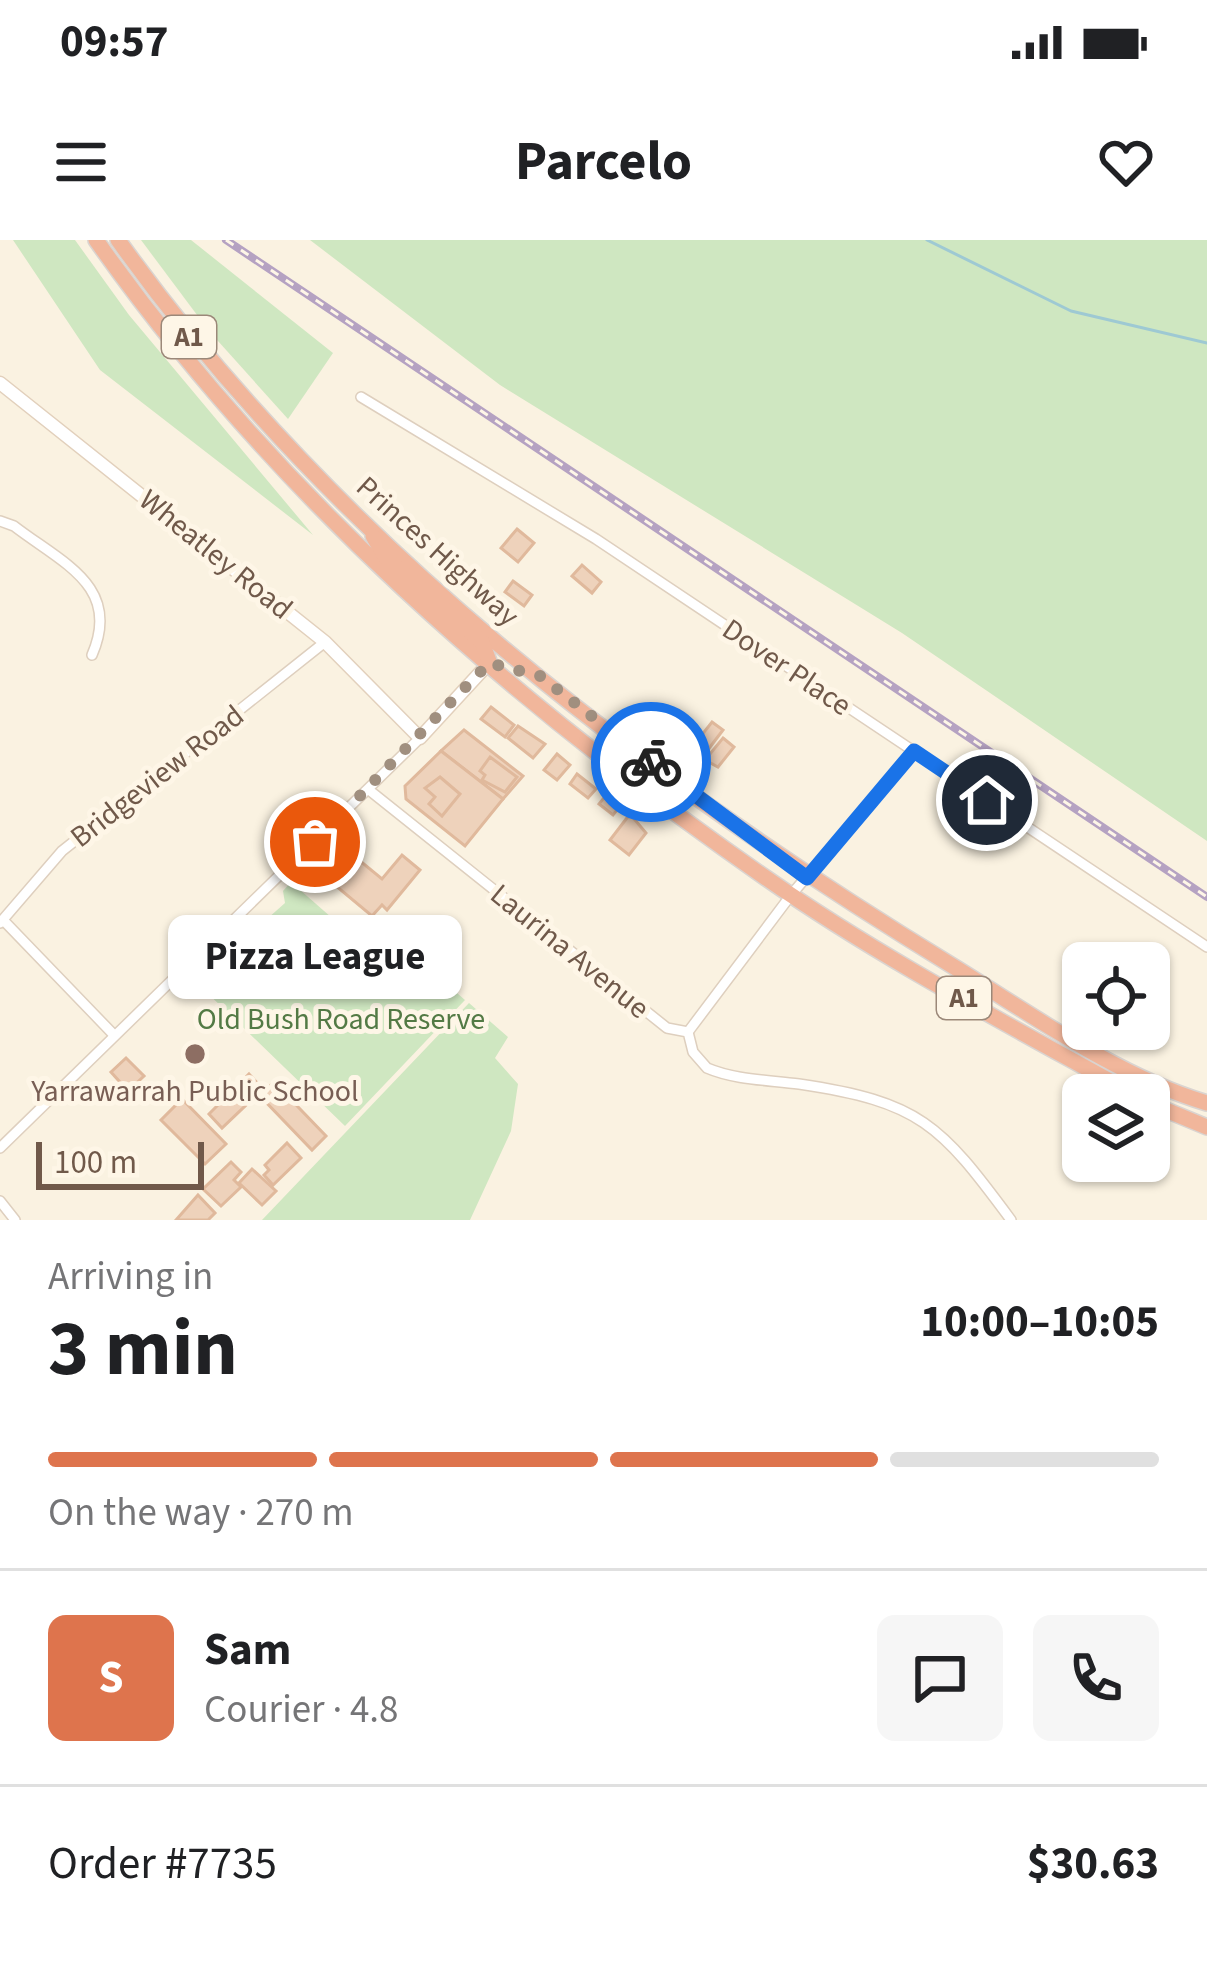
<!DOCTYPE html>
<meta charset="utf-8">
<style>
:root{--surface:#fff;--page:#f6f6f6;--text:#202124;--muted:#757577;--line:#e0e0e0;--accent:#de744d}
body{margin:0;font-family:"Source Sans 3",sans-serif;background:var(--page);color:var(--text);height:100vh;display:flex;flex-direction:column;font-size:45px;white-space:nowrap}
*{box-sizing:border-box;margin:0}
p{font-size:39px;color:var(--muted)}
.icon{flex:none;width:66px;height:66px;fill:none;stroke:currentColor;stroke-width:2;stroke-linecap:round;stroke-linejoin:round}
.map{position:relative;height:980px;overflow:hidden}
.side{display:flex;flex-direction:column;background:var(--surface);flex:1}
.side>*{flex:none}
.fabs{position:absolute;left:1062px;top:702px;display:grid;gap:24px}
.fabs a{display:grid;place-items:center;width:108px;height:108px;border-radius:18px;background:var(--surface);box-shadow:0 3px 9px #0004;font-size:60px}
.scale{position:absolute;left:36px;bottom:30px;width:168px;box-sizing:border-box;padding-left:12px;border:6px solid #70594a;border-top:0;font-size:33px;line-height:42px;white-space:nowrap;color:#70594a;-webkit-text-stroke:9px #fef6e7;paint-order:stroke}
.pin{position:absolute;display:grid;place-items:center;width:102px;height:102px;color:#fff;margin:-51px;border:6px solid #fff;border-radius:50%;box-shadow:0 3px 12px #0007}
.courier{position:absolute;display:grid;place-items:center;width:120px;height:120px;margin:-60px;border:9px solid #1a73e8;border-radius:50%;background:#fff;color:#222;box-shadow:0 3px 15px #0007}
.bubble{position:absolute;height:84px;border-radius:18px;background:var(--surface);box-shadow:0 3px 9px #0004;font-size:39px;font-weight:700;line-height:84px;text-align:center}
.head em{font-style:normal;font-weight:700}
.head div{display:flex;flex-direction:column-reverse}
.head{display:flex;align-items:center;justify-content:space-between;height:204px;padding:0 48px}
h1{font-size:78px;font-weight:700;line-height:90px}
.bar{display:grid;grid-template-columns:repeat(4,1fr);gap:18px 12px;align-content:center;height:144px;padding:0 48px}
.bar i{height:15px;border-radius:9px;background:var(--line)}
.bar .current{background:var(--accent)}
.bar p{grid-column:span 4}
.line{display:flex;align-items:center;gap:30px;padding:0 48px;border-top:3px solid var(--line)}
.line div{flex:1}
.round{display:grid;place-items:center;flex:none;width:126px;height:126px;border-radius:18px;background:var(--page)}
.status{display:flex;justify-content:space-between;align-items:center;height:84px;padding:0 60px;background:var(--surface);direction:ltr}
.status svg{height:33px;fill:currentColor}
header{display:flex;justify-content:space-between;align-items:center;height:156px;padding:0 48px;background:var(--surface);font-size:54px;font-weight:700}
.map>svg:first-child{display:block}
</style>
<div class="status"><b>09:57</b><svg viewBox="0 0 49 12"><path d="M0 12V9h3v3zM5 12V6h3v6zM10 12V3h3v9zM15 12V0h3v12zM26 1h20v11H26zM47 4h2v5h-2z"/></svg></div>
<header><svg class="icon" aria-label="menu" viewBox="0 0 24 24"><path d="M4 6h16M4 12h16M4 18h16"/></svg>Parcelo<svg class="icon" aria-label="heart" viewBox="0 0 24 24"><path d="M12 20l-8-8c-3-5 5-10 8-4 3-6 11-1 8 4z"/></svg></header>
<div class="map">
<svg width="1207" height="980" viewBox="0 0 1207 980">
<rect width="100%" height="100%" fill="#faf2e1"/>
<g fill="#cfe7c1">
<polygon points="13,0 75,0 129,75 313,295 100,130"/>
<polygon points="141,0 191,0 333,113 288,179 209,91"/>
<polygon points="310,0 1207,0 1207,601 902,393 500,145"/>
<polygon points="291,642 364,706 381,687 465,760 345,886 196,742 285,663 283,651"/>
<polygon points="469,763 508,797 495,818 518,844 511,891 470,980 262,980"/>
</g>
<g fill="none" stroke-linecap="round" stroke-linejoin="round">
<polyline stroke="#9ec9d3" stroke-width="3" points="927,0 1071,71 1207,103"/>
</g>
<g fill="#eed2bb" stroke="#e0b99c" stroke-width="3">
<polygon points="517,289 534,303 518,322 501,308"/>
<polygon points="582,325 601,342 592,353 572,336"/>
<polygon points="513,341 532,355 524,366 505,352"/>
<polygon points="491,467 514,485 505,497 481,479"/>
<polygon points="671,473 689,487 684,493 675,496 662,485"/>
<polygon points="712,482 723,490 704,515 693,506"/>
<polygon points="518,486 545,504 533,518 508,498"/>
<polygon points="464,490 523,536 503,559 441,511"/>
<polygon points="723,498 734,507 718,527 705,520"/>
<polygon points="441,511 503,559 465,606 406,559 405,546"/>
<polygon points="557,514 570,525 557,540 544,530"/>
<polygon points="490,517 517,537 505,552 482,540 485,535 480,531"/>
<polygon points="577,534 596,549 588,558 570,544"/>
<polygon points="440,537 460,554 442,576 429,564 435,557 425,548"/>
<polygon points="607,554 621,565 613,575 599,564"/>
<polygon points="630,574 646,593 629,615 610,600"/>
<polygon points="337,602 382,639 402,615 420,630 387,670 382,665 372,676 318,631"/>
<polygon points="368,707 393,730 381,742 357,720"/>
<polygon points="126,818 144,836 128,851 111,832"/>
<polygon points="249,834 263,849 222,888 209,874"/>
<polygon points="274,842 326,896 312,910 260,856"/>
<polygon points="182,859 226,904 205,924 161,880"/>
<polygon points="287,903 301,918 273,945 264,935 269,930 265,925"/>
<polygon points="231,922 241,932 234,940 241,947 221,966 203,949"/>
<polygon points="252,929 276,951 262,965 239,943"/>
<polygon points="198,955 215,973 208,980 176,980"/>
</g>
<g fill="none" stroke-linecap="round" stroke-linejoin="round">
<defs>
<g id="street">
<polyline points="361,157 596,299 1207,707"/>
<path d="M0 281 14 286C62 323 122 346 92 415"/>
<path d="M369 550 667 788 688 792 693 812 707 828C735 840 769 840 799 844 920 862 940 884 1011 980"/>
<polyline points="3,680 114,795"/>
<polyline points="0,683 62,611 325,402"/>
<polyline points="688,792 791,655 914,511"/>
<polyline points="0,908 420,498"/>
<polyline points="0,961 15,980"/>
</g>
<polyline id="secondary" points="0,143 325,402 420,498 489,423"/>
<g id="highway">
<path d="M96 0C275 254 511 461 766 638 882 719 1011 786 1135 855"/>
<path d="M118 0C333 301 638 534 951 725 1031 774 1116 836 1207 863"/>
<polyline points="373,296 386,318 482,402 489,421"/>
<polyline points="1149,863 1207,887"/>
</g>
</defs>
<use href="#street" stroke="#decfbe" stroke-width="12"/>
<use href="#secondary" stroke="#e2d0bc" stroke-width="15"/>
<use href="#highway" stroke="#dad4d0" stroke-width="18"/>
<use href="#street" stroke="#fff" stroke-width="9"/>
<use href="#secondary" stroke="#fff" stroke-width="12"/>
<use href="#highway" stroke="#f1b69b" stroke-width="15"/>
<defs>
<polyline id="rail" points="226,0 1207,657"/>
</defs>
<use href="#rail" stroke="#b5a2c2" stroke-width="8"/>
<use href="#rail" stroke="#fef6e7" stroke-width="3" stroke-dasharray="9" stroke-linecap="butt"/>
</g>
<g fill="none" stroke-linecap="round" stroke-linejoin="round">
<polyline stroke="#a08f7f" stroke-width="12" stroke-dasharray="0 21.6" points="315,602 489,423 540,436 651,522"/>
<polyline stroke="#1a73e8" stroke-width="15" points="651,522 807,638 914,511 987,560"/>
</g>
<circle fill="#8d6e63" stroke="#fef6e7" stroke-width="4.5" cx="195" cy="814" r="12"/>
<g text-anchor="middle" stroke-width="10" stroke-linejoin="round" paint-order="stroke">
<g fill="#fef6e7" stroke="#9b8879" stroke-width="3">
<rect x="162" y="76" width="54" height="42" rx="9"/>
<rect x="937" y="737" width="54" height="42" rx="9"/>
</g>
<g font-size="27" font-weight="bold" fill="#70594a">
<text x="189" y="106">A1</text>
<text x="964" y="767">A1</text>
</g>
<g font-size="30" fill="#70594a" stroke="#fef6e7">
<text transform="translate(438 311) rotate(42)" y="10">Princes Highway</text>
<text transform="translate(216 314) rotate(39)" y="10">Wheatley Road</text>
<text transform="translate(787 427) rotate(34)" y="10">Dover Place</text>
<text transform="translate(157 536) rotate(-38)" y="10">Bridgeview Road</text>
<text transform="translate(570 711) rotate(39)" y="10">Laurina Avenue</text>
</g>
<g font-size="30" fill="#537a45" stroke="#fef6e7">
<text x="341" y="789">Old Bush Road Reserve</text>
</g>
<g font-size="30" fill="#785e54" stroke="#fef6e7">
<text x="195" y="861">Yarrawarrah Public School</text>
</g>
</g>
</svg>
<div class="fabs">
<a><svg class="icon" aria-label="locate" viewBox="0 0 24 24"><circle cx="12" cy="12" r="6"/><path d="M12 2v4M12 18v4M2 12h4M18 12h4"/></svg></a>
<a><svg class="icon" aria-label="layers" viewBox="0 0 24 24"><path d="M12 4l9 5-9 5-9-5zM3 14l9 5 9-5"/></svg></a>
</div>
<div class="scale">100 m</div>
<div class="pin" style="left:315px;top:602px;background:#ea580c"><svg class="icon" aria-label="bag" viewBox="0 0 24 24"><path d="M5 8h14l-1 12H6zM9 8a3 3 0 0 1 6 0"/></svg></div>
<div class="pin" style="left:987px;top:560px;background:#1f2937"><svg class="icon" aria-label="home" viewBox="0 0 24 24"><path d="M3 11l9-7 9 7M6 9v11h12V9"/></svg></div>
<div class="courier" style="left:651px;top:522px"><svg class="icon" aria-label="bike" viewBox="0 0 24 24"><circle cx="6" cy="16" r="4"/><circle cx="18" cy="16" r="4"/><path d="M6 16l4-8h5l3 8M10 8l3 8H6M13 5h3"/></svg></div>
<div class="bubble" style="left:168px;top:675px;width:294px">Pizza League</div>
</div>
<section class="side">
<div class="head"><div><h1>3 min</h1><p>Arriving in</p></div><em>10:00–10:05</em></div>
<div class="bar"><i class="current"></i><i class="current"></i><i class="current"></i><i></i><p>On the way · 270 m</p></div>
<div class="line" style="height:216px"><b class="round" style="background:var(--accent);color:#fff">S</b><div><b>Sam</b><p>Courier · 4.8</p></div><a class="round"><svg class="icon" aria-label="chat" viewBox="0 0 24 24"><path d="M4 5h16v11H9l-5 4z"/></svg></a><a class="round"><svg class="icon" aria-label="phone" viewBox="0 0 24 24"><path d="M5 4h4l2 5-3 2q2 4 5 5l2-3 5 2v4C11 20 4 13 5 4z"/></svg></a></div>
<div class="line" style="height:156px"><div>Order #7735</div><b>$30.63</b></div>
</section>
